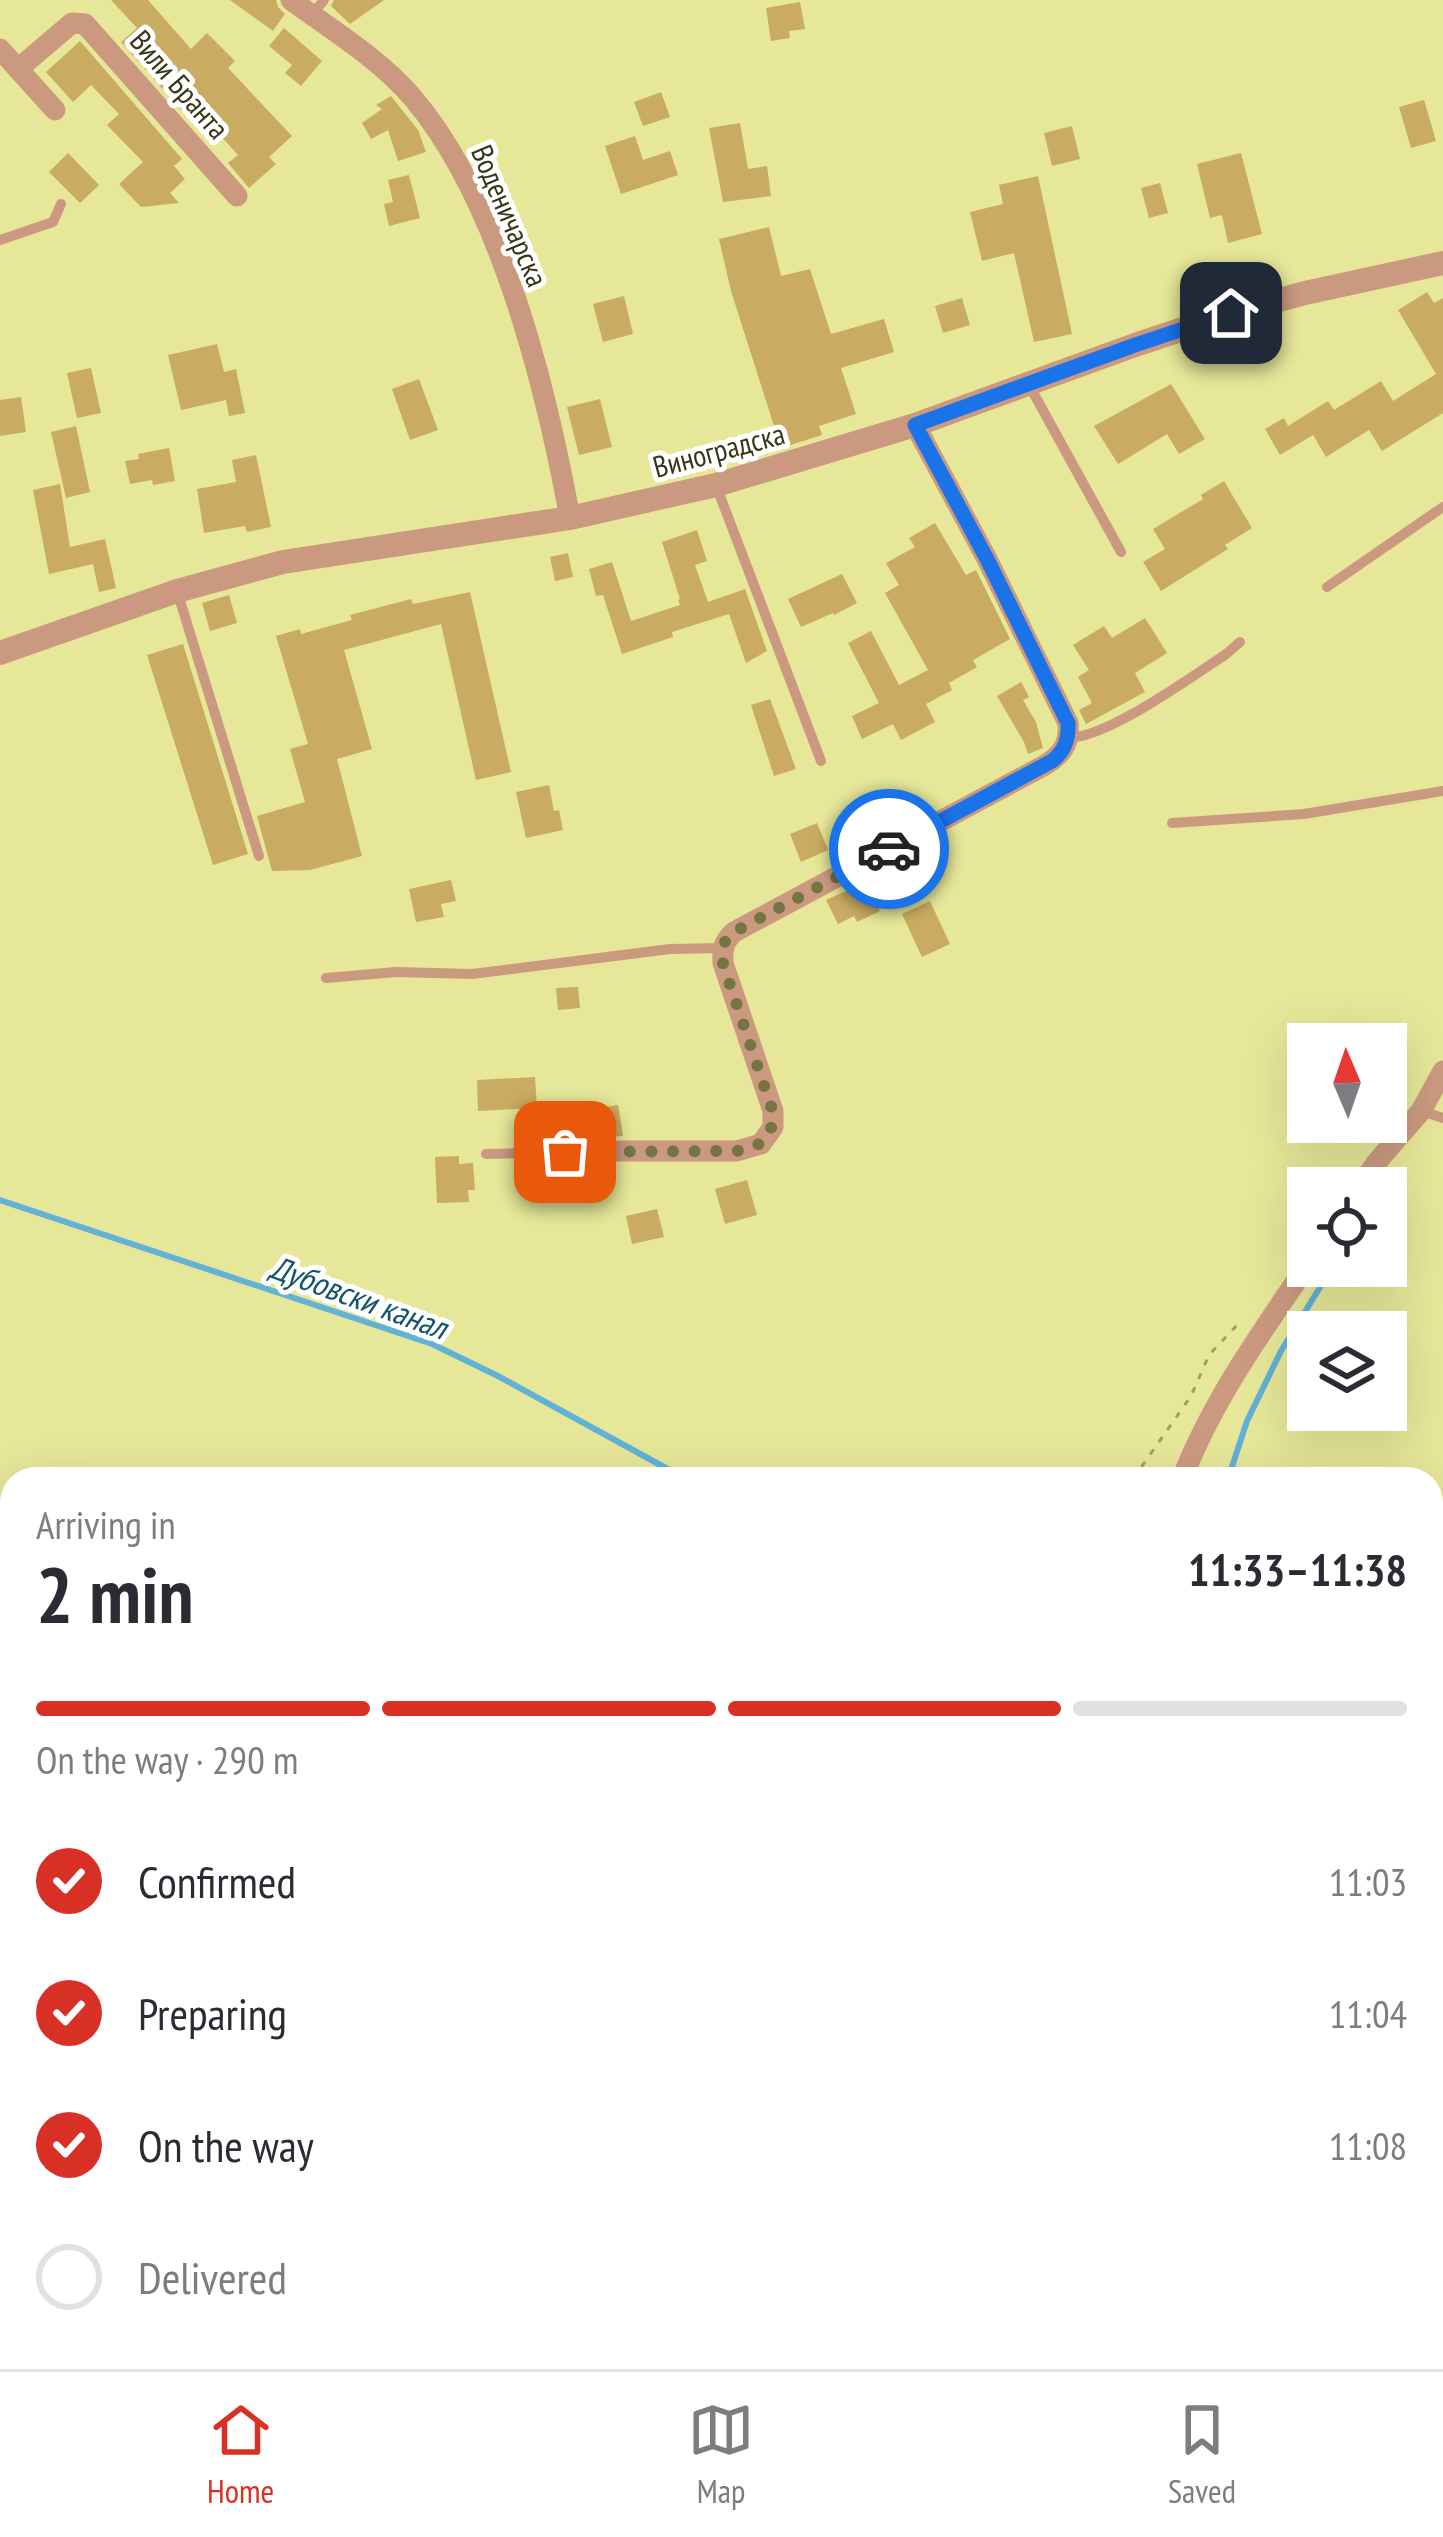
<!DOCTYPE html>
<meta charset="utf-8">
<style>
:root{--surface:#fff;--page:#f2f2f3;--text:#2b2b33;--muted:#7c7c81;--line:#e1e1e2;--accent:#d93025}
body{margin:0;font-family:"PT Sans Narrow",sans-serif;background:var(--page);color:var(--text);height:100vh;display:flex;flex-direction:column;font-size:45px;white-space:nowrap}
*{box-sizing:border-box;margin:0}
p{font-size:39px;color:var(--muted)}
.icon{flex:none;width:66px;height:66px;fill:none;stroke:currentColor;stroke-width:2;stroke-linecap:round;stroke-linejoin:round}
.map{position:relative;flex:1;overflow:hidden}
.sheet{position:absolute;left:0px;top:1467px;width:1443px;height:903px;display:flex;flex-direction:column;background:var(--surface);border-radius:36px 36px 0 0;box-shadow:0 12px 48px #0002}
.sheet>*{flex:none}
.needle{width:78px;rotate:358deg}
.buttons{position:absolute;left:1287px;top:1023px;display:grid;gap:24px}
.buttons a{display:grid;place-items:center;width:120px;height:120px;border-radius:0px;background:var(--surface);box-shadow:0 12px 48px #0002;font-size:60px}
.pin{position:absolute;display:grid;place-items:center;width:102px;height:102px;color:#fff;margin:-51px;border-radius:24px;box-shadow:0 6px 18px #0006}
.courier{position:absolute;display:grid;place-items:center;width:120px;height:120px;margin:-60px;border:9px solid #1a73e8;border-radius:50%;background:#fff;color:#222;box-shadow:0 3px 15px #0007}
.overview em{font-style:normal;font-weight:800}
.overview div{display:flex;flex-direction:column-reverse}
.overview{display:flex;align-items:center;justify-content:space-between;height:204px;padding:0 36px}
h1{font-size:78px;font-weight:800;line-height:90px}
.bar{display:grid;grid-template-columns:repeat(4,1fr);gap:18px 12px;align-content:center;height:144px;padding:0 36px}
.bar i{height:15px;border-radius:9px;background:var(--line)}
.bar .on{background:var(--accent)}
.bar p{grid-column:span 4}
ol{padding:0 36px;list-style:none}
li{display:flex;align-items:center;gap:36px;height:132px}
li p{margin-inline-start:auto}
li .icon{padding:12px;border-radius:50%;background:var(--accent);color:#fff;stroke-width:4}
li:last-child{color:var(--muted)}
li i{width:66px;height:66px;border:6px solid var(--line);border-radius:50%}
.dock{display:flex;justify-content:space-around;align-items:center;height:168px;border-top:3px solid var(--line);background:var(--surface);font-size:33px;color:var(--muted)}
.dock a{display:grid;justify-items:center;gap:6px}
.dock .on{color:var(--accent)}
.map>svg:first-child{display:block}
</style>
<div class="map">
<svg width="1443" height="2369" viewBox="0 0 1443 2369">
<rect width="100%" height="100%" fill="#e6e798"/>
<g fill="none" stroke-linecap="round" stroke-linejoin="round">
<g stroke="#61b2d6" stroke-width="6">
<polyline points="0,1200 432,1344 498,1376 686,1479"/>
<polyline points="1228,1479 1247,1421 1281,1351 1333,1266"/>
<polyline points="1431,1641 1443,1641"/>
<polyline points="1042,2369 1042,2358"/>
</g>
</g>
<g fill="#c9ac61">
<polygon points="111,0 148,0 191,49 207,33 235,61 228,68 292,136 269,157 276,164 249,188 228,163 238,155 192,104 183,112 121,42 137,28"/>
<polygon points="230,0 276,0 278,7 285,14 273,31"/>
<polygon points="334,0 384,0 350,24 331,6"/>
<polygon points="800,2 805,29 789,31 790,38 771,41 766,8"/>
<polygon points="284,28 322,61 301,86 285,73 292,65 269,46"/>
<polygon points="80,41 182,159 174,166 185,179 170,193 179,203 141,207 119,184 143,162 107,125 119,114 91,85 73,102 46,72"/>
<polygon points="661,92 670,117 643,126 634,102"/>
<polygon points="391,96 418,130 426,152 398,161 388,130 371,139 362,123 382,109 376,105"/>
<polygon points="1424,100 1436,141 1411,148 1399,107"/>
<polygon points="740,123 748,169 767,166 771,196 723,202 709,128"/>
<polygon points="1072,126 1080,159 1052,166 1044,133"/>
<polygon points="635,136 643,160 670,151 678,175 621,194 605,146"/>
<polygon points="68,153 99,185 80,203 49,172"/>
<polygon points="1241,153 1262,234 1228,243 1222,215 1210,218 1197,164"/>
<polygon points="409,175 420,218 389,226 384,204 393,202 388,180"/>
<polygon points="1038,176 1072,334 1034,342 1014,253 982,261 970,212 1003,204 999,185"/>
<polygon points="1160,183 1168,213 1149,218 1141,188"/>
<polygon points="769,227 781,276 810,269 831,334 884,319 894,352 841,368 856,414 819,426 822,435 781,448 731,291 719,239"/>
<polygon points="1427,292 1434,303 1443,298 1443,413 1382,451 1369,430 1326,457 1313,435 1280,455 1265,429 1284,418 1288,426 1328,401 1334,410 1381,381 1393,401 1436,374 1398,310"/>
<polygon points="624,296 633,334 603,342 593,304"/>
<polygon points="962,298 970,325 943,333 935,306"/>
<polygon points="217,344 224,372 236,369 245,413 229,416 226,400 181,410 168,355"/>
<polygon points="91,368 101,413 77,418 67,373"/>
<polygon points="419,379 438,430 410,440 392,389"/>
<polygon points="1171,384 1205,439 1179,454 1167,434 1118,464 1094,426"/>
<polygon points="21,397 26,432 0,436 0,400"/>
<polygon points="600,399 612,447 579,455 567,407"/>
<polygon points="76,426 90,492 66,498 51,432"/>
<polygon points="169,448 175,481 153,485 152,480 130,484 125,461 139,459 138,454"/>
<polygon points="256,455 271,527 247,532 245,526 204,533 197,489 236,482 232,460"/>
<polygon points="1224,481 1252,528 1225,545 1228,549 1161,591 1143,562 1165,549 1153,529 1203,499 1201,495"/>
<polygon points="60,484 70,547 105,539 116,588 99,592 93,564 49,574 33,490"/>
<polygon points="935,523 966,575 976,570 1010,639 973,660 977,667 949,683 952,690 926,704 935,722 901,740 893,724 862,739 852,716 879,703 848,643 871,631 899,685 928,670 885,593 899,585 886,563 915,547 909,538"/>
<polygon points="697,530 707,561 695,565 708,602 745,589 767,651 746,663 729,614 672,632 673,637 622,654 603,595 596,596 589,569 612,562 631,621 680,605 678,600 680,599 662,542"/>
<polygon points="568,553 573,577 555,581 550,557"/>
<polygon points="842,574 857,603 834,615 833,613 801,627 788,599"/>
<polygon points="470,592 511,772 476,780 441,624 344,650 372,749 337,759 362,856 310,870 272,871 257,816 305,802 290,749 308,744 276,636 300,629 301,634 352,620 350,615 411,599 413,604"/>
<polygon points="229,595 237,623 210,631 202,603"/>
<polygon points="1145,618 1167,653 1135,673 1145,692 1086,724 1079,710 1092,703 1078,677 1089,670 1073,645 1104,626 1112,638"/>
<polygon points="183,644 248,854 213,865 147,655"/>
<polygon points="1021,682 1029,697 1023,700 1036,722 1043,748 1028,754 1024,742 997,696"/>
<polygon points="770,699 796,769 774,776 751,705"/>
<polygon points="549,785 554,811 559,810 563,830 526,838 516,792"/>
<polygon points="817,823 828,850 801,862 790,834"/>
<polygon points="451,880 456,901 441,904 444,917 416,922 409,889"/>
<polygon points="866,882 880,911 857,922 854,916 838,924 826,900"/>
<polygon points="930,901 950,944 922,957 902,914"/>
<polygon points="578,987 580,1008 558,1010 556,988"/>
<polygon points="535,1077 537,1108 478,1111 477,1080"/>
<polygon points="618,1105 623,1136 598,1138 593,1109"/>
<polygon points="459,1156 459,1164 473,1163 475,1190 468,1190 469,1202 437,1203 435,1157"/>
<polygon points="747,1180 757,1215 725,1224 715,1189"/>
<polygon points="657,1209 664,1237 632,1244 626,1216"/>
</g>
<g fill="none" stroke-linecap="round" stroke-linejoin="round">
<g stroke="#9fa064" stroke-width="3" stroke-dasharray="6 9" stroke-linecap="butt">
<polyline points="1133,1479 1191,1396 1209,1355 1239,1323"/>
<polyline points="1431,1831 1443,1832"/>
<polyline points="0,1949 12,1944"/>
<polyline points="0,2086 12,2081"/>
</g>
<g stroke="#cb997f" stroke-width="10">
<polyline points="312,15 324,0"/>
<polyline points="0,240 53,222 61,204"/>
<polyline points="1029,385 1121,552"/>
<polyline points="717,488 821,761"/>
<polyline points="1327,587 1443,507"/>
<polyline points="177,591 259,856"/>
<path d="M1068 737C1103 741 1192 676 1225 655L1240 642"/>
<polyline points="1172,823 1304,814 1443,791"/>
<polyline points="326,978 396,972 472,974 670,949 723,948"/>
<polyline points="1421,1111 1443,1118"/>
<polyline points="486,1154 604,1151"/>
</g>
<g stroke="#cb997f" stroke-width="21">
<path d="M291 0C332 30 380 59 413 98 500 201 546 387 570 518"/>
<polyline points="0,49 55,110"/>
<polyline points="18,69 72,23 85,24 237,196"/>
<path d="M604 1151H737L761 1144 773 1127V1111L723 963C722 949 724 941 734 932L1045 765C1062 755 1070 743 1068 723L987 559 915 425"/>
<polyline points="1360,1188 1376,1163 1421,1111 1443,1071"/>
<path d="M1182 1479C1212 1401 1261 1333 1308 1264"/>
<polyline points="1065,2369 1066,2358"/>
</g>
<polyline stroke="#cb997f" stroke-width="24" points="0,653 177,591 283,562 570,518 716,485 915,425 1135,345 1231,313 1305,293 1443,263"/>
<g stroke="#a4501a" stroke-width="33">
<polyline points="1431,1902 1443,1904"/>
<polyline points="1431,1951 1443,1953"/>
<polyline points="0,2002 12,1998"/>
<polyline points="0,2052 12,2048"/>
</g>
</g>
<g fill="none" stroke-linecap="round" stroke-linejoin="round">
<path stroke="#747444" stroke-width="12" stroke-dasharray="0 21.6" d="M565 1152 736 1151C762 1147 773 1138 773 1112L723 964V948L726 939 734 932 889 849"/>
<path stroke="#1a73e8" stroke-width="15" d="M889 849 1052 761C1065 751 1069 739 1068 723L987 559 915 425 1135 345 1231 313"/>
</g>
<g text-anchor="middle" stroke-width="10" stroke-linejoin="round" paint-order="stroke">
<g font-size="30" fill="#363616" stroke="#fff">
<text transform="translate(179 85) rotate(49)" y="10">Вили Бранта</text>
<text transform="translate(509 216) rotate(67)" y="10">Воденичарска</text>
<text transform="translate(719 451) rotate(-15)" y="10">Виноградска</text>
</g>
<g font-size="33" font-style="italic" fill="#13546d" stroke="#fff">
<text transform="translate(359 1297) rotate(20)" y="12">Дубовски канал</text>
</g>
</g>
</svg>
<div class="buttons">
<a><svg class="needle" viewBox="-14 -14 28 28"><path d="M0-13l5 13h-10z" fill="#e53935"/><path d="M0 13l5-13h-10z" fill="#7c7c81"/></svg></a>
<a><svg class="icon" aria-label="locate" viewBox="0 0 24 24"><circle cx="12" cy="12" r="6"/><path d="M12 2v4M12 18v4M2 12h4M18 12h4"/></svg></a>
<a><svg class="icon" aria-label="layers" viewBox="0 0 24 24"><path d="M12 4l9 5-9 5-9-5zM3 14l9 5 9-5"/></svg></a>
</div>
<div class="pin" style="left:565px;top:1152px;background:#ea580c"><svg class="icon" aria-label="bag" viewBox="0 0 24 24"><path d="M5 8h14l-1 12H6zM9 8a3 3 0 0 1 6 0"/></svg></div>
<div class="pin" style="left:1231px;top:313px;background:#1f2937"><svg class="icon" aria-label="home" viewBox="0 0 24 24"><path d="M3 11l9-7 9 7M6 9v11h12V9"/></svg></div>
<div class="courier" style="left:889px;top:849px"><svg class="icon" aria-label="car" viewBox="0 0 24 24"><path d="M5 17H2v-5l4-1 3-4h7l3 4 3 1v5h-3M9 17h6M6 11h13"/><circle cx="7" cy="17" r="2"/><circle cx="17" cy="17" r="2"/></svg></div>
<section class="sheet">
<div class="overview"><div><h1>2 min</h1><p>Arriving in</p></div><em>11:33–11:38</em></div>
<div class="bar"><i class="on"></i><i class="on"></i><i class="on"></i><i></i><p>On the way · 290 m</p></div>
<ol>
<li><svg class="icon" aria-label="check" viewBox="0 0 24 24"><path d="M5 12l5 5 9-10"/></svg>Confirmed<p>11:03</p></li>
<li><svg class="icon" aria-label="check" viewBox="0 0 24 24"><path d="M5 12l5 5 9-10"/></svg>Preparing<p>11:04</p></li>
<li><svg class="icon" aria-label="check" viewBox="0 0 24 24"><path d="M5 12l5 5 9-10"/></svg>On the way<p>11:08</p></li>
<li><i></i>Delivered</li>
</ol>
</section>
</div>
<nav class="dock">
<a class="on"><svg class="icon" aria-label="home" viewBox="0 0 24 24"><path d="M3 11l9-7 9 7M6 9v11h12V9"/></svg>Home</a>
<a><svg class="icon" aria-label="map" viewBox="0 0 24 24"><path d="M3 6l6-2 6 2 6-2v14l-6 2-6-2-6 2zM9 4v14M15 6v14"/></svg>Map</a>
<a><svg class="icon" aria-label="saved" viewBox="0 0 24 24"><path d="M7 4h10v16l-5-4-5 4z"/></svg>Saved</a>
</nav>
